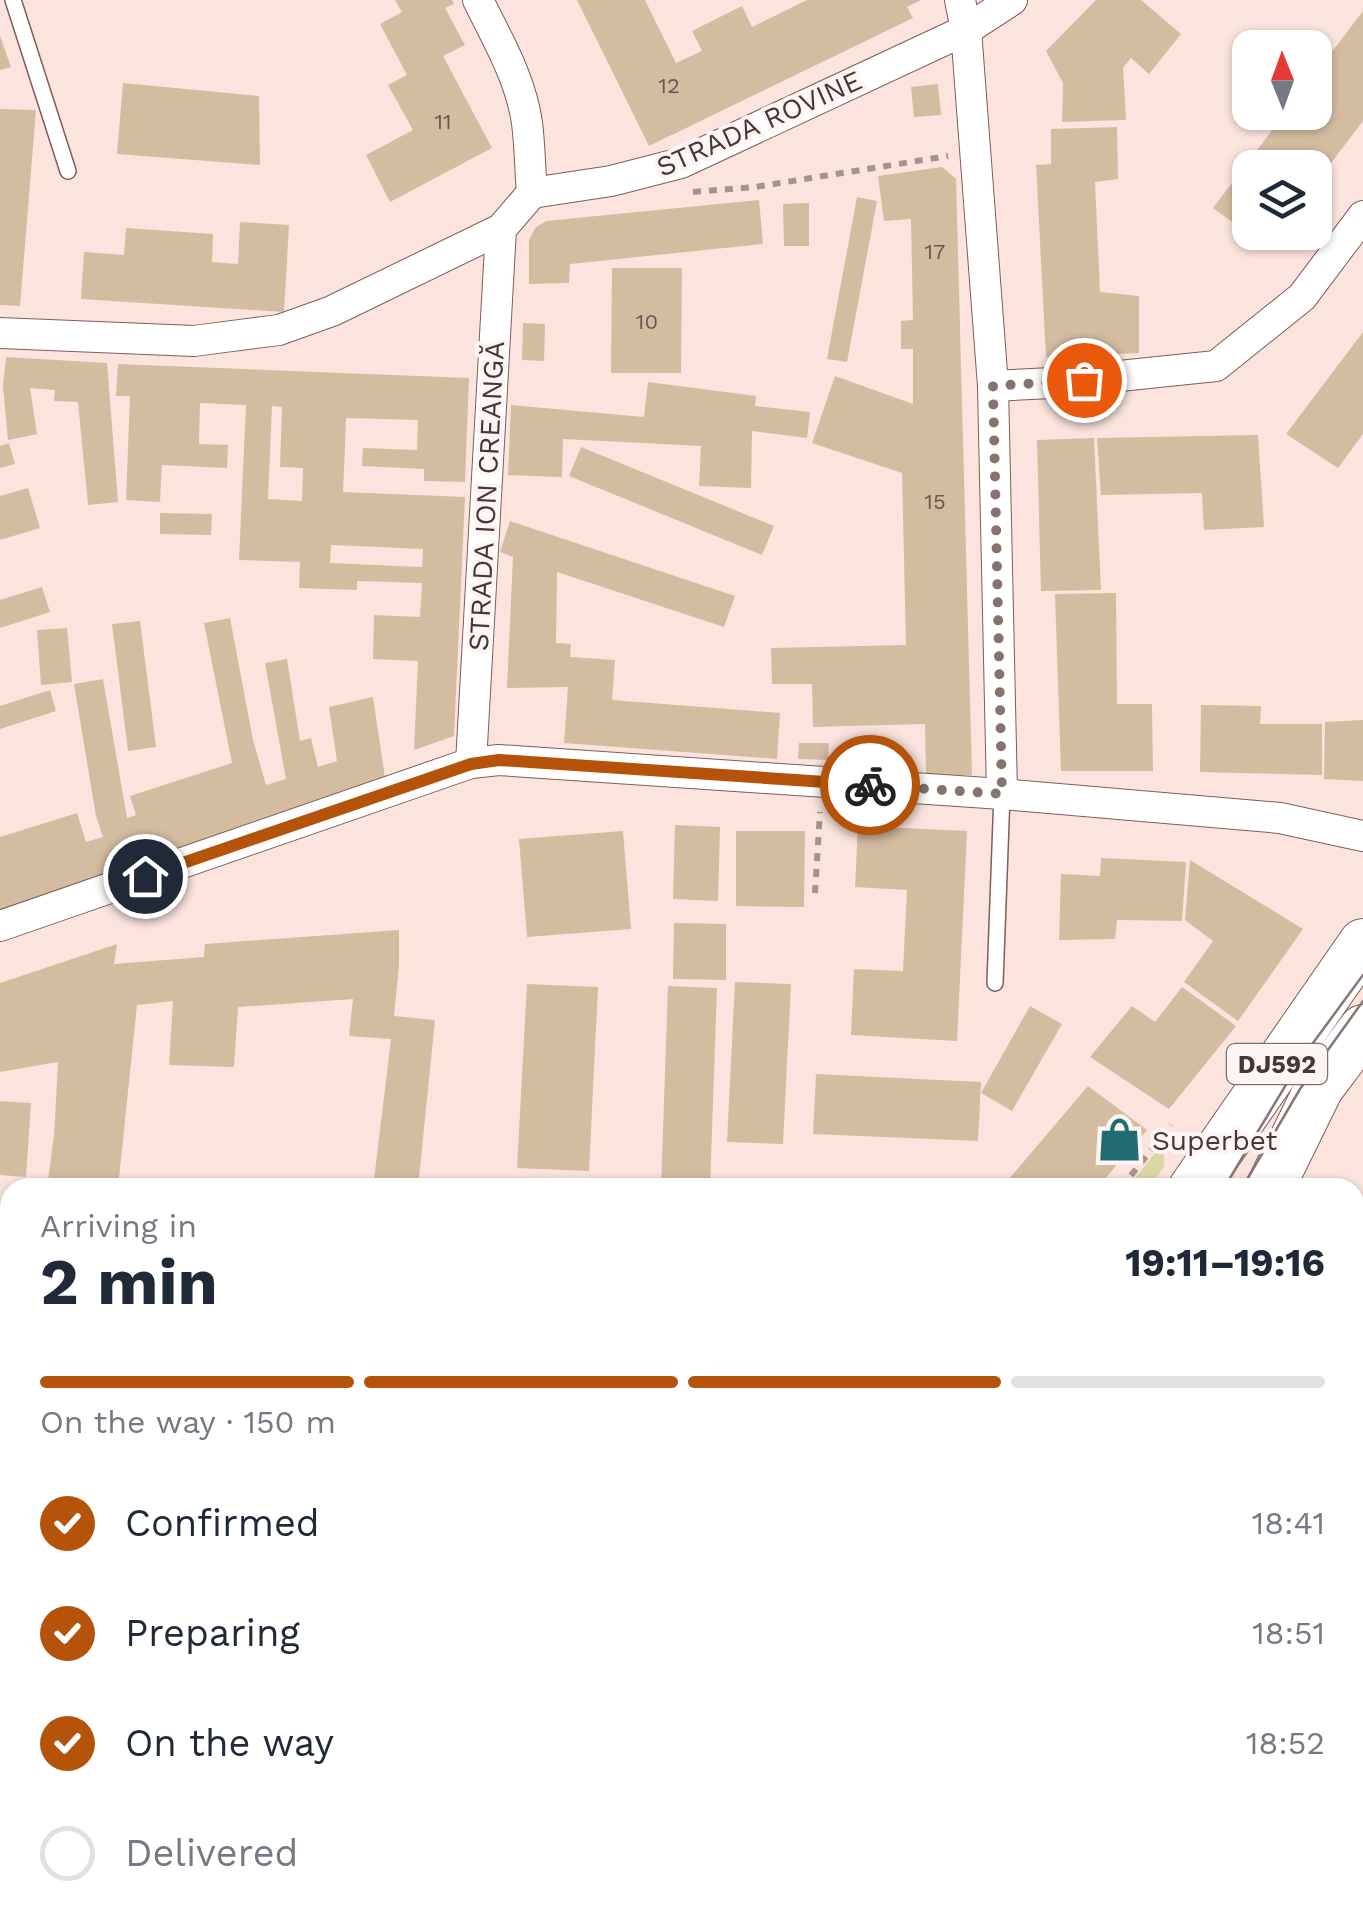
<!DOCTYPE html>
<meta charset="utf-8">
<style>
:root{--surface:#fff;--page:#f6f6f7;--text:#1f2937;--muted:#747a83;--line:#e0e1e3;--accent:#b45309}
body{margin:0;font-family:"Work Sans",sans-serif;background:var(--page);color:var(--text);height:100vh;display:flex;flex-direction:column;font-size:38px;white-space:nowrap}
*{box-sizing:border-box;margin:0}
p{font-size:32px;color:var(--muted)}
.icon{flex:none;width:55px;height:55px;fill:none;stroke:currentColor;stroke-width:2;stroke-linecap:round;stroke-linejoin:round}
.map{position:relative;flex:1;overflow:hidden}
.panel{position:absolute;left:0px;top:1178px;width:1365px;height:752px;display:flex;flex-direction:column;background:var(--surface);border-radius:30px 30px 0 0;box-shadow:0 2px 8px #0004}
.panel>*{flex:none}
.needle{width:65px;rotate:359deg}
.fabs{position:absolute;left:1232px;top:30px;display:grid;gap:20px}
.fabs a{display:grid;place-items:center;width:100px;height:100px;border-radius:20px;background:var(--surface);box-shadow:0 2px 8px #0004;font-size:50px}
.pin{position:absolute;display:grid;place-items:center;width:85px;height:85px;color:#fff;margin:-42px;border:5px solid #fff;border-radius:50%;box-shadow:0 2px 10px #0007}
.courier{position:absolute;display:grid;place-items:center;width:100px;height:100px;margin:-50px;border:8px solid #b45309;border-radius:50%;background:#fff;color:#222;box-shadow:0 2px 12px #0007}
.overview em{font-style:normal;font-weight:700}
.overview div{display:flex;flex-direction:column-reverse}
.overview{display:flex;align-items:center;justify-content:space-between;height:170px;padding:0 40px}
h1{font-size:65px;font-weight:700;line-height:75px}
.bar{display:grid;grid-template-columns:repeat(4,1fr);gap:15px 10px;align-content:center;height:120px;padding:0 40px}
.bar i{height:12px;border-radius:8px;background:var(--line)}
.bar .on{background:var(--accent)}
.bar p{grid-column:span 4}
ol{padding:0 40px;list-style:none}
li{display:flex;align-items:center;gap:30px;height:110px}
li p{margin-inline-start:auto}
li .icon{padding:10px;border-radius:50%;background:var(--accent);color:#fff;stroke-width:4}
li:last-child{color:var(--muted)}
li i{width:55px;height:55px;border:5px solid var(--line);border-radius:50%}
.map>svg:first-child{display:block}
</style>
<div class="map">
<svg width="1363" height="1928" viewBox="0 0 1363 1928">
<rect width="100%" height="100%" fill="#fbe4dd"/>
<polygon fill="#dbd7a5" points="1164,1142 1164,1166 1150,1187 1128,1187"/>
<g fill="#d4bca1" fill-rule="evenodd">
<polygon points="395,0 452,0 454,4 445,8 465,45 443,56 492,148 390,202 366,155 413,130 388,85 407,75 380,24 402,12"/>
<polygon points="577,0 645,0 676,63 702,51 692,31 742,6 752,27 807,0 921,0 907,7 913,18 649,146"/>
<polygon points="1096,0 1141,0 1181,34 1149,74 1131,58 1123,68 1126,120 1062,122 1063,83 1046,51"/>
<polygon points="1363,11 1363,121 1315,184 1315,168 1250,168 1250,232 1278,232 1267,247 1213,208 1286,112 1315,112 1315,74"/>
<polygon points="0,36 11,67 0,70"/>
<polygon points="123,83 259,96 260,165 117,154"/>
<polygon points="938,84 941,115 914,117 911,87"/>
<polygon points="0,109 36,110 20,306 0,305"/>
<polygon points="1117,127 1118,179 1095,182 1100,292 1139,296 1139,353 1046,357 1036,165 1051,164 1051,129"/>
<polygon points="942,167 956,179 972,775 926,776 925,724 813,727 812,684 772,684 771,648 906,645 902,473 812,443 835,376 913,404 913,349 901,349 901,321 913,320 911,219 884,221 878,176"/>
<polygon points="857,197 877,201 847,362 827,359"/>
<polygon points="759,200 763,244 570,264 569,283 529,284 529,240 535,228 546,221"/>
<polygon points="809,203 809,246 784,246 783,204"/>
<polygon points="240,222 289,225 284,312 81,299 84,252 124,255 126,228 213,234 212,262 238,264"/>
<polygon points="612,268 682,268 681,373 611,373"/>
<polygon points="523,323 545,324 544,361 522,360"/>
<polygon points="1363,332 1363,434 1338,468 1286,434"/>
<polygon points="6,357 107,363 118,502 88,505 78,402 54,401 55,390 30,388 37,434 8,440 3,386"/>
<path d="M118 364 469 378 465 482 424 481V469L362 466 363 448 417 450 418 420 346 418 345 448 343 492 465 497 454 736 414 750 418 661 373 659 374 615 420 617 422 583 357 581V590L299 588 300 562 239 560 246 405 200 403 199 444 228 445 227 468 162 465 160 502 126 500 130 396H116ZM272 406 282 407 280 467 303 468 302 501 268 499ZM331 545 423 549 422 567 330 563Z"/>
<polygon points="648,382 756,396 755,406 810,412 807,438 752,431 751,488 699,486 701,446 563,439 562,477 508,475 511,405 644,417"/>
<polygon points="1258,435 1264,527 1204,530 1202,493 1101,495 1097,438"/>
<polygon points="1094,438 1101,590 1041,591 1037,440"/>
<polygon points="9,443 15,464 0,468 0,446"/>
<polygon points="581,447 774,526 762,555 569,476"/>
<polygon points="28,488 40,528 0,540 0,496"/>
<polygon points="160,513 212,514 211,535 160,534"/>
<polygon points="510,521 735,596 724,627 557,572 556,643 571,644 570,657 615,660 612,700 780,713 777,759 564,743 568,687 507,688 513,557 500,552"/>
<polygon points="42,587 50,612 0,628 0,600"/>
<polygon points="1116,593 1117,704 1152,704 1153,771 1061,771 1055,594"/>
<polygon points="230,618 253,740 266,785 286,779 265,663 287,659 300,741 311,738 318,767 337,761 329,707 373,697 385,778 0,911 0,837 77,813 86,842 103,837 96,816 74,684 103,679 127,818 136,815 130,796 232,763 204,623"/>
<polygon points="140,621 156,747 128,751 112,624"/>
<polygon points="67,628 72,682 41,685 37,630"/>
<polygon points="50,690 56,711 0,729 0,706"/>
<polygon points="1201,705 1261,706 1260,724 1322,724 1322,775 1200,772"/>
<polygon points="1363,720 1363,781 1324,779 1325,722"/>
<polygon points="799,743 829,743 828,760 798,759"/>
<polygon points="675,825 720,827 718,901 673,899"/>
<polygon points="858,826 967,831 957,1041 851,1035 854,969 903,971 907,890 855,887"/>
<polygon points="623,831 631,929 527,937 519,839"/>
<polygon points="736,831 805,831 804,907 736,906"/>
<polygon points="1101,858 1186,862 1182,921 1117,920 1115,939 1059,940 1061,874 1100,876"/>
<polygon points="1190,860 1303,929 1238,1021 1184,982 1213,941 1185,920"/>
<polygon points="674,923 726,924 726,980 673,979"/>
<polygon points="399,930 399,965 394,1016 435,1020 418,1188 373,1188 391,1039 349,1036 353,999 238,1007 234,1067 169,1065 173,1001 137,1005 118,1188 47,1188 54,1135 58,1062 0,1072 0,983 117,944 114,964 204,957 205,944"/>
<polygon points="735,982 791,984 783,1144 727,1142"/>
<polygon points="527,984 598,987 589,1171 517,1168"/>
<polygon points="668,986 717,988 710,1188 661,1188"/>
<polygon points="1182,987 1236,1026 1169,1109 1090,1057 1132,1006 1155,1022"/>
<polygon points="1030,1006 1062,1024 1012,1111 981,1093"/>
<polygon points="816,1074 981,1082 978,1141 813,1134"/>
<polygon points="1088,1086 1147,1130 1097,1188 1003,1186"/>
<polygon points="0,1101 31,1103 26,1177 0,1175"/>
<polygon points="1363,1195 1363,1277 1355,1271 1355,1206"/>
<polygon points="7,1209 10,1209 10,1281 0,1280 0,1231 5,1232"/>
<polygon points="1363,1328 1363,1386 1355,1379 1355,1337"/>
<polygon points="0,1335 10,1337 10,1467 0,1465"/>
<polygon points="1355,1549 1363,1558 1363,1591 1355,1599"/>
<polygon points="1363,1704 1363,1756 1355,1742 1355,1710"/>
<polygon points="0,1770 10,1770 10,1920 147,1920 136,1928 0,1928"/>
<polygon points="346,1920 423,1920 410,1928 335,1928"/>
<polygon points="426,1920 465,1920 469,1928 429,1928"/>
<polygon points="589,1920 670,1920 673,1922 668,1928 583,1928"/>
<polygon points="867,1920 946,1920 941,1928 861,1928"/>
<polygon points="1049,1920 1100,1920 1112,1928 1044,1928"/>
</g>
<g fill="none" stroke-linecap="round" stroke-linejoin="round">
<defs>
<g id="lane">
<polyline points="13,0 68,171"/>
<polyline points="995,983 1002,794"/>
<polyline points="1114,1920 1123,1928"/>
</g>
<g id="street">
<path d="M478 0C497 39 521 79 527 123 530 146 530 170 532 193"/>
<polyline points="960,0 966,30 993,386 1002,794"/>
<polyline points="0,333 194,341 279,330 332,311 501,229 532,193 611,181 681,163 966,30 1012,0"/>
<polyline points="993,386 1052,383 1216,366 1302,297 1363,216"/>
<polyline points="471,763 501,229"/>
<polyline points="0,926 471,763 499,760 1002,794 1280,818 1363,836"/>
<polyline points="0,1314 10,1315"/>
<polyline points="1355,1493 1363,1484"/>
<polyline points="1355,1851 1363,1863"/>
<polyline points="203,1928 214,1920"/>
</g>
<g id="primary">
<polyline points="1193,1188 1363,943"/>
<polyline points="1270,1188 1319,1088 1363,1029"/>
<polyline points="742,1928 747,1920"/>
<polyline points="803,1928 809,1920"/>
</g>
</defs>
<use href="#lane" stroke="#7f5e54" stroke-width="18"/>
<use href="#street" stroke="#7f5e54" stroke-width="32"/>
<use href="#primary" stroke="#7f5e54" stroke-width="50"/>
<g stroke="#a6938d" stroke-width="6" stroke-dasharray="8 8" stroke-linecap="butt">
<polyline points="693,192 755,187 948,156"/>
<polyline points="815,893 820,812"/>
<polyline points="1121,1188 1171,1125"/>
<polyline points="1355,1443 1363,1447"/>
<polyline points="1037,1928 1042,1920"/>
</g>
<use href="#lane" stroke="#fff" stroke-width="15"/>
<use href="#street" stroke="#fff" stroke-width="30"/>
<use href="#primary" stroke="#fff" stroke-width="48"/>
<g stroke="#897771" stroke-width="2.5">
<polyline points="1224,1188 1302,1058 1363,975"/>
<polyline points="1242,1188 1300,1089 1363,1001"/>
<polyline points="0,1306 10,1308"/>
<polyline points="0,1322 10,1323"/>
</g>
</g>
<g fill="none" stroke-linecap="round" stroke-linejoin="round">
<polyline stroke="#85746e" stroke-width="10" stroke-dasharray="0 18" points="870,785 1002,794 993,386 1084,380"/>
<polyline stroke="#b45309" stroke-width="12" points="145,876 471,764 499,760 870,785"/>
</g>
<defs>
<symbol id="shop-bare" viewBox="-9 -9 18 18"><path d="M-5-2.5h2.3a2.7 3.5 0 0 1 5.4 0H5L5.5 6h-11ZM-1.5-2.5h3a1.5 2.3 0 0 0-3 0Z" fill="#216c73" stroke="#fdf5f3" stroke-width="2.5" paint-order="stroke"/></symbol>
</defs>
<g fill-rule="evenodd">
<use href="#shop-bare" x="1088" y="1108" width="63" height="63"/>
</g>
<g text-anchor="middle" stroke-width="8" stroke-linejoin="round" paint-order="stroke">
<g font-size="22" fill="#6a584e">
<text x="669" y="93">12</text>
<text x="443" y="129">11</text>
<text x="935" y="259">17</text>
<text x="647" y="329">10</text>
<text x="935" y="509">15</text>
</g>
<rect fill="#fdf5f3" stroke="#7d706c" stroke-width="2.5" x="1227" y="1044" width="100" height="40" rx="8"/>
<g font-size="25" font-weight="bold" fill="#463732">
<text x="1277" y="1073">DJ592</text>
</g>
<g font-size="28" fill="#463732" stroke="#fdf5f3">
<text transform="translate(759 123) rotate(-24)" y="10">STRADA ROVINE</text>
<text transform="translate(486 496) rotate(-87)" y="10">STRADA ION CREANGĂ</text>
</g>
<g font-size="28" fill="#463732" stroke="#fdf5f3" text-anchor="start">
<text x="1152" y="1150">Superbet</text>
</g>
</g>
</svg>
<div class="fabs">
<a><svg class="needle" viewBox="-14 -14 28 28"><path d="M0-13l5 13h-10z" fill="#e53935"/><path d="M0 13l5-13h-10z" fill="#747a83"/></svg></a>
<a><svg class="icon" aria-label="layers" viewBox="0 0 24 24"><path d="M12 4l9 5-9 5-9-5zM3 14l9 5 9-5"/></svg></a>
</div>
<div class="pin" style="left:1084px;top:380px;background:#ea580c"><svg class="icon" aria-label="bag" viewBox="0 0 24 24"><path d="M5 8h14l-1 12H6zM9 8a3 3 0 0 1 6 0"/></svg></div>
<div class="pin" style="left:145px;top:876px;background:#1f2937"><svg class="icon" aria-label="home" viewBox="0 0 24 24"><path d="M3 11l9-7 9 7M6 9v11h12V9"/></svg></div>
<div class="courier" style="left:870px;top:785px"><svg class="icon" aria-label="bike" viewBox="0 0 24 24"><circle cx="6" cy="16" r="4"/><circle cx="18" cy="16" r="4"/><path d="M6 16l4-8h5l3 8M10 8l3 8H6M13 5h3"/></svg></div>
<section class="panel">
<div class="overview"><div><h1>2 min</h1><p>Arriving in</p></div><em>19:11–19:16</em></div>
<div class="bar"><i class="on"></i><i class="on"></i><i class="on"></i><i></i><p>On the way · 150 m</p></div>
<ol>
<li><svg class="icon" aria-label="check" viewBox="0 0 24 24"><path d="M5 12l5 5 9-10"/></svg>Confirmed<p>18:41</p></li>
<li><svg class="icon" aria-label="check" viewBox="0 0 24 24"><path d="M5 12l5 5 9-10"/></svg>Preparing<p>18:51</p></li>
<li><svg class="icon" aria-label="check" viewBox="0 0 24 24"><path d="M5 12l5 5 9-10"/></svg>On the way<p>18:52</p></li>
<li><i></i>Delivered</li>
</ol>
</section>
</div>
